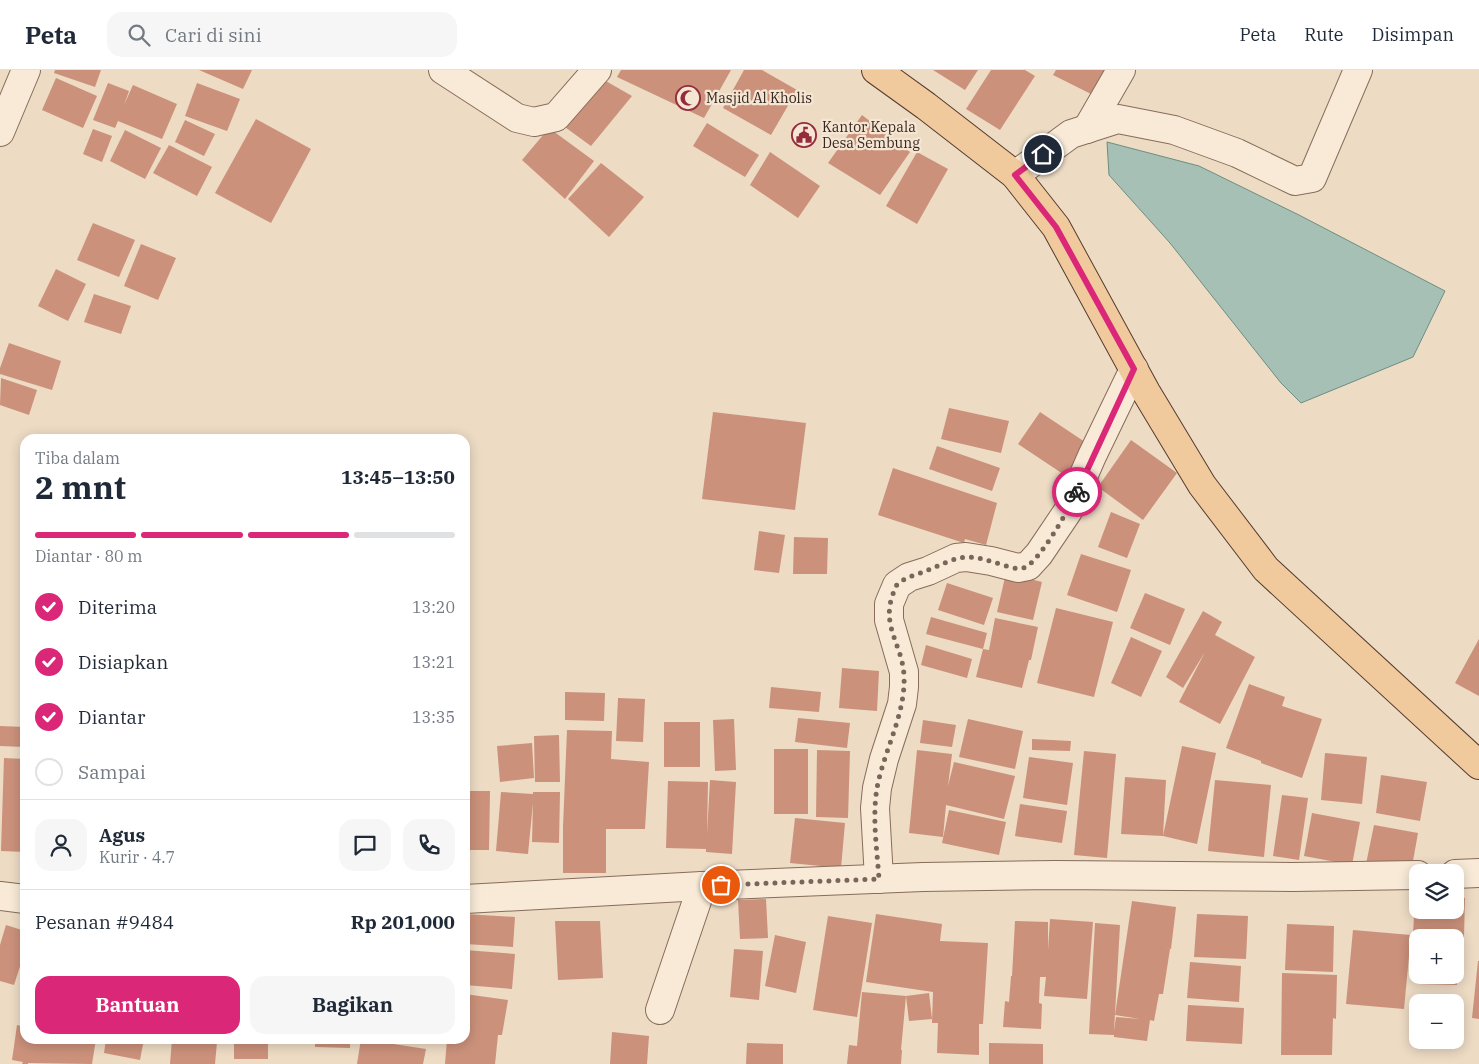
<!DOCTYPE html>
<html lang="id">
<meta charset="utf-8">
<style>
:root{--surface:#fff;--page:#f6f6f7;--text:#1f2937;--muted:#747a83;--line:#e0e1e3;--accent:#db2777}
body{margin:0;font-family:"IBM Plex Serif",serif;background:var(--page);color:var(--text);height:100vh;display:flex;flex-direction:column;font-size:19px;white-space:nowrap}
*{box-sizing:border-box;margin:0}
p{font-size:16px;color:var(--muted)}
.icon{flex:none;width:28px;height:28px;fill:none;stroke:currentColor;stroke-width:2;stroke-linecap:round;stroke-linejoin:round}
.map{position:relative;flex:1;overflow:hidden}
.drawer{position:absolute;left:20px;top:364px;width:450px;height:610px;display:flex;flex-direction:column;background:var(--surface);border-radius:15px;box-shadow:0 2px 12px #0003}
.drawer>*{flex:none}
.buttons{position:absolute;left:1409px;top:794px;display:grid;gap:10px}
.buttons a{display:grid;place-items:center;width:55px;height:55px;border-radius:10px;background:var(--surface);box-shadow:0 2px 12px #0003;font-size:25px}
.pin{position:absolute;display:grid;place-items:center;width:42px;height:42px;color:#fff;margin:-21px;border:2px solid #fff;border-radius:50%;box-shadow:0 1px 5px #0007}
.courier{position:absolute;display:grid;place-items:center;width:50px;height:50px;margin:-25px;border:4px solid #db2777;border-radius:50%;background:#fff;color:#222;box-shadow:0 1px 6px #0007}
.head em{font-style:normal;font-weight:700}
.head div{display:flex;flex-direction:column-reverse}
.head{display:flex;align-items:center;justify-content:space-between;height:85px;padding:0 15px}
h1{font-size:32px;font-weight:700;line-height:38px}
.bar{display:grid;grid-template-columns:repeat(4,1fr);gap:8px 5px;align-content:center;height:60px;padding:0 15px}
.bar i{height:6px;border-radius:4px;background:var(--line)}
.bar .current{background:var(--accent)}
.bar p{grid-column:span 4}
.line{display:flex;align-items:center;gap:12px;padding:0 15px;border-top:1px solid var(--line)}
.line div{flex:1}
.round{display:grid;place-items:center;flex:none;width:52px;height:52px;border-radius:15px;background:var(--page)}
ol{padding:0 15px;list-style:none}
li{display:flex;align-items:center;gap:15px;height:55px}
li p{margin-inline-start:auto}
li .icon{padding:5px;border-radius:50%;background:var(--accent);color:#fff;stroke-width:4}
li:last-child{color:var(--muted)}
li i{width:28px;height:28px;border:2px solid var(--line);border-radius:50%}
.action{display:flex;gap:10px;margin-top:auto;padding:10px 15px}
.action a{flex:1;height:58px;border-radius:15px;background:var(--accent);color:#fff;font-size:20px;font-weight:700;line-height:58px;text-align:center}
.action a+a{background:var(--page);color:var(--text)}
header{display:flex;align-items:center;gap:30px;box-sizing:border-box;height:70px;padding:0 25px;background:var(--surface);border-bottom:1px solid var(--line)}
header strong{font-size:24px}
nav{display:flex;gap:28px;margin-inline-start:auto;font-size:18px}
.search{width:350px;height:45px;background:var(--page);display:flex;align-items:center;gap:12px;box-sizing:border-box;padding:0 18px;border-radius:15px;color:var(--muted);font-size:19px}
.map>svg:first-child{display:block}
</style>
<header>
<strong>Peta</strong>
<div class="search"><svg class="icon" aria-label="search" viewBox="0 0 24 24"><circle cx="10" cy="10" r="6"/><path d="M15 15l6 6"/></svg>Cari di sini</div>
<nav><a>Peta</a><a>Rute</a><a>Disimpan</a></nav>
</header>
<div class="map">
<svg width="1479" height="994" viewBox="0 0 1479 994">
<rect width="100%" height="100%" fill="#eddbc4"/>
<polygon fill="#a6c0b5" stroke="#6d8e81" points="1107,72 1199,96 1299,145 1445,221 1413,287 1301,333 1281,313 1170,173 1109,105"/>
<g fill="#cb917b">
<polygon points="55,0 101,0 95,17 54,3"/>
<polygon points="199,0 252,0 243,19"/>
<polygon points="621,0 731,0 704,48 617,7"/>
<polygon points="744,0 762,0 797,20 771,65 723,38"/>
<polygon points="933,0 978,0 965,20"/>
<polygon points="991,0 1025,0 1035,6 1000,60 966,39"/>
<polygon points="1056,0 1104,0 1091,24 1053,5"/>
<polygon points="597,6 632,26 591,76 558,52"/>
<polygon points="56,8 97,26 83,58 42,40"/>
<polygon points="108,13 129,21 124,35 133,15 177,34 162,69 118,51 115,58 93,50"/>
<polygon points="197,13 240,29 227,61 185,46"/>
<polygon points="862,45 910,82 880,125 828,93"/>
<polygon points="256,49 311,79 271,153 215,123"/>
<polygon points="185,50 215,64 204,86 175,72"/>
<polygon points="707,53 759,85 745,107 693,76"/>
<polygon points="549,58 594,91 565,129 522,90"/>
<polygon points="93,59 112,66 102,92 83,84"/>
<polygon points="125,60 161,78 145,109 110,91"/>
<polygon points="169,75 212,97 197,126 153,103"/>
<polygon points="770,82 820,116 798,148 750,115"/>
<polygon points="917,82 948,99 917,154 886,136"/>
<polygon points="601,93 644,127 609,167 568,129"/>
<polygon points="93,153 135,170 119,207 77,190"/>
<polygon points="141,174 176,188 158,230 124,216"/>
<polygon points="56,199 86,214 68,251 38,236"/>
<polygon points="94,224 131,236 121,264 84,252"/>
<polygon points="9,273 61,291 52,320 0,304 0,298"/>
<polygon points="1,308 37,320 29,345 0,335"/>
<polygon points="949,338 1009,351 1001,383 941,369"/>
<polygon points="713,342 806,353 795,440 702,429"/>
<polygon points="1040,342 1088,374 1066,406 1018,374"/>
<polygon points="1131,370 1177,403 1143,450 1098,417"/>
<polygon points="937,376 1000,398 992,421 929,399"/>
<polygon points="893,398 997,433 986,475 965,469 964,473 878,445"/>
<polygon points="1111,442 1140,454 1127,488 1098,477"/>
<polygon points="759,461 785,465 779,503 754,500"/>
<polygon points="794,467 828,468 827,504 793,504"/>
<polygon points="1081,484 1131,500 1117,542 1067,525"/>
<polygon points="1006,503 1042,512 1033,550 997,542"/>
<polygon points="947,513 993,528 984,555 938,540"/>
<polygon points="1145,523 1185,539 1170,575 1130,558"/>
<polygon points="1056,538 1113,552 1094,627 1037,613"/>
<polygon points="1203,541 1222,552 1215,565 1255,587 1220,654 1179,632 1205,582 1183,618 1166,607"/>
<polygon points="931,547 987,563 983,579 926,564"/>
<polygon points="995,548 1038,557 1031,590 1029,590 1022,618 976,607 983,579 989,580"/>
<polygon points="1131,567 1162,581 1141,627 1111,613"/>
<polygon points="1479,569 1479,626 1455,613"/>
<polygon points="926,575 972,589 967,608 921,595"/>
<polygon points="842,598 879,601 877,641 839,638"/>
<polygon points="1249,614 1285,627 1282,636 1322,649 1302,708 1261,693 1261,691 1226,678"/>
<polygon points="771,617 821,622 819,642 769,638"/>
<polygon points="565,622 605,623 604,651 565,650"/>
<polygon points="618,628 645,629 643,672 616,671"/>
<polygon points="798,648 850,653 847,678 795,672"/>
<polygon points="734,649 736,700 715,701 713,650"/>
<polygon points="968,649 1023,661 1015,699 959,687"/>
<polygon points="923,650 956,655 952,677 920,673"/>
<rect x="664" y="652" width="36" height="45"/>
<polygon points="0,656 25,657 25,677 0,676"/>
<polygon points="567,660 612,661 611,689 649,692 645,759 606,759 606,803 563,803 563,757"/>
<polygon points="559,665 560,712 535,712 534,666"/>
<polygon points="1032,669 1071,671 1070,681 1032,680"/>
<polygon points="532,673 534,708 500,712 497,676"/>
<polygon points="1182,676 1216,683 1197,774 1163,766 1121,764 1125,707 1166,710 1163,766"/>
<rect x="774" y="679" width="34" height="65"/>
<polygon points="817,680 850,681 848,748 816,747"/>
<polygon points="917,680 952,684 948,716 954,692 1015,706 1004,749 946,735 943,767 909,763"/>
<polygon points="1084,681 1116,684 1107,788 1074,785"/>
<polygon points="1325,683 1367,687 1362,734 1321,730"/>
<polygon points="1029,687 1073,693 1067,735 1023,728"/>
<polygon points="4,688 25,689 25,782 1,781"/>
<polygon points="1381,705 1427,712 1420,751 1376,743"/>
<polygon points="710,710 736,712 732,784 706,782 706,779 666,778 668,711 708,712 707,765"/>
<polygon points="1215,710 1271,715 1264,787 1208,781"/>
<polygon points="465,721 490,721 489,780 465,780"/>
<polygon points="501,722 533,724 533,722 560,722 559,773 532,772 533,733 528,784 496,781"/>
<polygon points="1282,725 1308,728 1299,790 1273,786"/>
<polygon points="1020,734 1067,741 1062,773 1015,766"/>
<polygon points="949,740 1006,752 999,785 942,773"/>
<polygon points="1312,743 1360,752 1352,795 1304,786"/>
<polygon points="795,748 845,753 841,798 790,793"/>
<polygon points="1374,755 1418,763 1411,802 1366,794"/>
<polygon points="1415,826 1418,826 1418,840 1455,840 1455,827 1465,828 1464,867 1413,865"/>
<polygon points="766,829 768,868 740,869 738,830"/>
<polygon points="1132,831 1176,837 1171,879 1163,878 1170,879 1163,924 1159,924 1154,951 1150,950 1147,971 1114,967 1114,965 1089,964 1095,853 1120,855 1114,961 1116,947 1140,949 1115,945"/>
<polygon points="465,844 515,847 513,877 465,874"/>
<polygon points="876,844 942,854 940,871 988,873 983,954 979,954 979,985 937,983 938,953 932,953 933,922 866,912"/>
<polygon points="1197,844 1248,846 1246,889 1194,887"/>
<polygon points="828,846 872,853 857,947 813,940"/>
<polygon points="1050,849 1093,852 1087,929 1044,926 1046,907 1040,907 1039,933 1042,934 1041,959 1003,957 1005,931 1009,932 1011,906 1012,906 1015,851 1048,852 1048,880"/>
<polygon points="555,851 600,851 603,908 558,910"/>
<polygon points="1287,854 1334,856 1333,902 1285,900"/>
<polygon points="6,855 25,861 25,881 14,915 0,911 0,875"/>
<polygon points="1353,860 1411,865 1404,939 1346,934"/>
<polygon points="775,865 806,872 796,923 765,916"/>
<polygon points="1455,873 1459,873 1457,915 1418,914 1418,905 1455,905"/>
<polygon points="734,879 763,881 759,930 730,927"/>
<polygon points="465,880 515,884 512,919 465,915"/>
<polygon points="1478,891 1479,891 1479,949 1472,948"/>
<polygon points="1190,892 1241,896 1239,932 1187,928"/>
<polygon points="1282,903 1337,905 1336,949 1333,948 1332,985 1281,985"/>
<polygon points="862,922 906,926 901,980 902,980 901,994 847,994 849,975 857,976"/>
<polygon points="929,923 932,949 909,951 906,926"/>
<polygon points="465,924 508,930 502,965 498,965 495,994 445,994 447,969 465,969"/>
<polygon points="1188,935 1244,938 1242,974 1186,971"/>
<polygon points="17,955 25,957 25,969 96,969 92,994 28,993 28,994 22,994 23,992 12,990"/>
<polygon points="612,962 649,966 647,994 610,994"/>
<polygon points="106,969 144,969 140,990 104,983"/>
<polygon points="172,969 220,969 219,973 217,972 215,994 170,994"/>
<rect x="234" y="969" width="34" height="20"/>
<polygon points="315,969 350,969 350,978 315,977"/>
<polygon points="361,969 426,979 423,994 357,994"/>
<polygon points="397,969 427,969 426,974"/>
<polygon points="747,973 783,974 783,994 746,994"/>
<polygon points="989,973 1043,974 1043,994 989,994"/>
</g>
<g fill="none" stroke-linecap="round" stroke-linejoin="round">
<defs>
<g id="minor">
<polyline points="443,0 517,48 534,52 556,47 597,0"/>
<polyline points="1087,59 1121,0"/>
<polyline points="0,62 26,0"/>
<polyline points="1015,105 1071,64 1118,49 1174,60 1237,83 1295,111 1312,108 1358,0"/>
<polyline points="1455,804 1479,803"/>
<polyline points="879,809 875,738 877,718 884,689 902,634 904,617 904,602 889,550 889,534 897,515 909,507 928,501 956,488 966,487 991,491 1018,498 1028,496 1039,484 1068,441 1092,386 1134,299"/>
<polyline points="0,826 25,829"/>
<polyline points="465,829 702,816 923,807 1055,805 1293,807 1418,805"/>
<polyline points="660,940 702,816"/>
</g>
<polyline id="major" points="876,0 926,36 1015,105 1056,157 1146,322 1202,415 1266,499 1479,695"/>
</defs>
<use href="#minor" stroke="#876c5b" stroke-width="30"/>
<use href="#major" stroke="#553b2f" stroke-width="30"/>
<use href="#minor" stroke="#f8ead7" stroke-width="28"/>
<use href="#major" stroke="#f0ca9d" stroke-width="28"/>
</g>
<g fill="none" stroke-linecap="round" stroke-linejoin="round">
<path stroke="#776659" stroke-width="5" stroke-dasharray="0 9" d="M721 815 879 809C877 779 872 748 877 718 884 680 906 644 904 605 902 574 881 556 893 524 894 521 895 516 898 514 906 506 918 505 928 500 955 489 963 482 993 492 1002 494 1013 500 1023 498 1038 495 1070 437 1077 422"/>
<polyline stroke="#db2777" stroke-width="6" points="1043,84 1015,105 1056,157 1134,299 1077,422"/>
</g>
<defs>
<symbol id="mosque-ring" viewBox="-11 -11 22 22"><circle r="9.5" fill="#f5e6d4" stroke="#952c3c" stroke-width="1.5"/><path d="M3.5-4.9A6 6 0 1 0 3.5 4.9A5 5 0 1 1 3.5-4.9Z" fill="#952c3c"/></symbol>
<symbol id="civic-ring" viewBox="-11 -11 22 22"><circle r="9.5" fill="#f5e6d4" stroke="#952c3c" stroke-width="1.5"/><path d="M-.6-6.5H3V-4.5H.6V-3L4-1V1h2V6H-6V1h2V-1L-.6-3ZM-1.2 2.5V6h2.4V2.5Z" fill="#952c3c"/></symbol>
</defs>
<g fill-rule="evenodd">
<use href="#mosque-ring" x="674" y="14" width="28" height="28"/>
<use href="#civic-ring" x="790" y="51" width="28" height="28"/>
</g>
<g text-anchor="middle" stroke-width="4.5" stroke-linejoin="round" paint-order="stroke">
<g font-size="14" fill="#38271f" stroke="#f5e6d4" text-anchor="start">
<text x="706" y="33">Masjid Al Kholis</text>
<text x="822" y="62">Kantor Kepala<tspan x="822" dy="16">Desa Sembung</tspan></text>
</g>
</g>
</svg>
<div class="buttons">
<a><svg class="icon" aria-label="layers" viewBox="0 0 24 24"><path d="M12 4l9 5-9 5-9-5zM3 14l9 5 9-5"/></svg></a>
<a>+</a>
<a>−</a>
</div>
<div class="pin" style="left:721px;top:815px;background:#ea580c"><svg class="icon" aria-label="bag" viewBox="0 0 24 24"><path d="M5 8h14l-1 12H6zM9 8a3 3 0 0 1 6 0"/></svg></div>
<div class="pin" style="left:1043px;top:84px;background:#1f2937"><svg class="icon" aria-label="home" viewBox="0 0 24 24"><path d="M3 11l9-7 9 7M6 9v11h12V9"/></svg></div>
<div class="courier" style="left:1077px;top:422px"><svg class="icon" aria-label="bike" viewBox="0 0 24 24"><circle cx="6" cy="16" r="4"/><circle cx="18" cy="16" r="4"/><path d="M6 16l4-8h5l3 8M10 8l3 8H6M13 5h3"/></svg></div>
<section class="drawer">
<div class="head"><div><h1>2 mnt</h1><p>Tiba dalam</p></div><em>13:45–13:50</em></div>
<div class="bar"><i class="current"></i><i class="current"></i><i class="current"></i><i></i><p>Diantar · 80 m</p></div>
<ol>
<li><svg class="icon" aria-label="check" viewBox="0 0 24 24"><path d="M5 12l5 5 9-10"/></svg>Diterima<p>13:20</p></li>
<li><svg class="icon" aria-label="check" viewBox="0 0 24 24"><path d="M5 12l5 5 9-10"/></svg>Disiapkan<p>13:21</p></li>
<li><svg class="icon" aria-label="check" viewBox="0 0 24 24"><path d="M5 12l5 5 9-10"/></svg>Diantar<p>13:35</p></li>
<li><i></i>Sampai</li>
</ol>
<div class="line" style="height:90px"><a class="round"><svg class="icon" aria-label="person" viewBox="0 0 24 24"><circle cx="12" cy="8" r="4"/><path d="M4 21q1-7 8-7t8 7"/></svg></a><div><b>Agus</b><p>Kurir · 4.7</p></div><a class="round"><svg class="icon" aria-label="chat" viewBox="0 0 24 24"><path d="M4 5h16v11H9l-5 4z"/></svg></a><a class="round"><svg class="icon" aria-label="phone" viewBox="0 0 24 24"><path d="M5 4h4l2 5-3 2q2 4 5 5l2-3 5 2v4C11 20 4 13 5 4z"/></svg></a></div>
<div class="line" style="height:65px"><div>Pesanan #9484</div><b>Rp 201,000</b></div>
<div class="action"><a>Bantuan</a><a>Bagikan</a></div>
</section>
</div>
